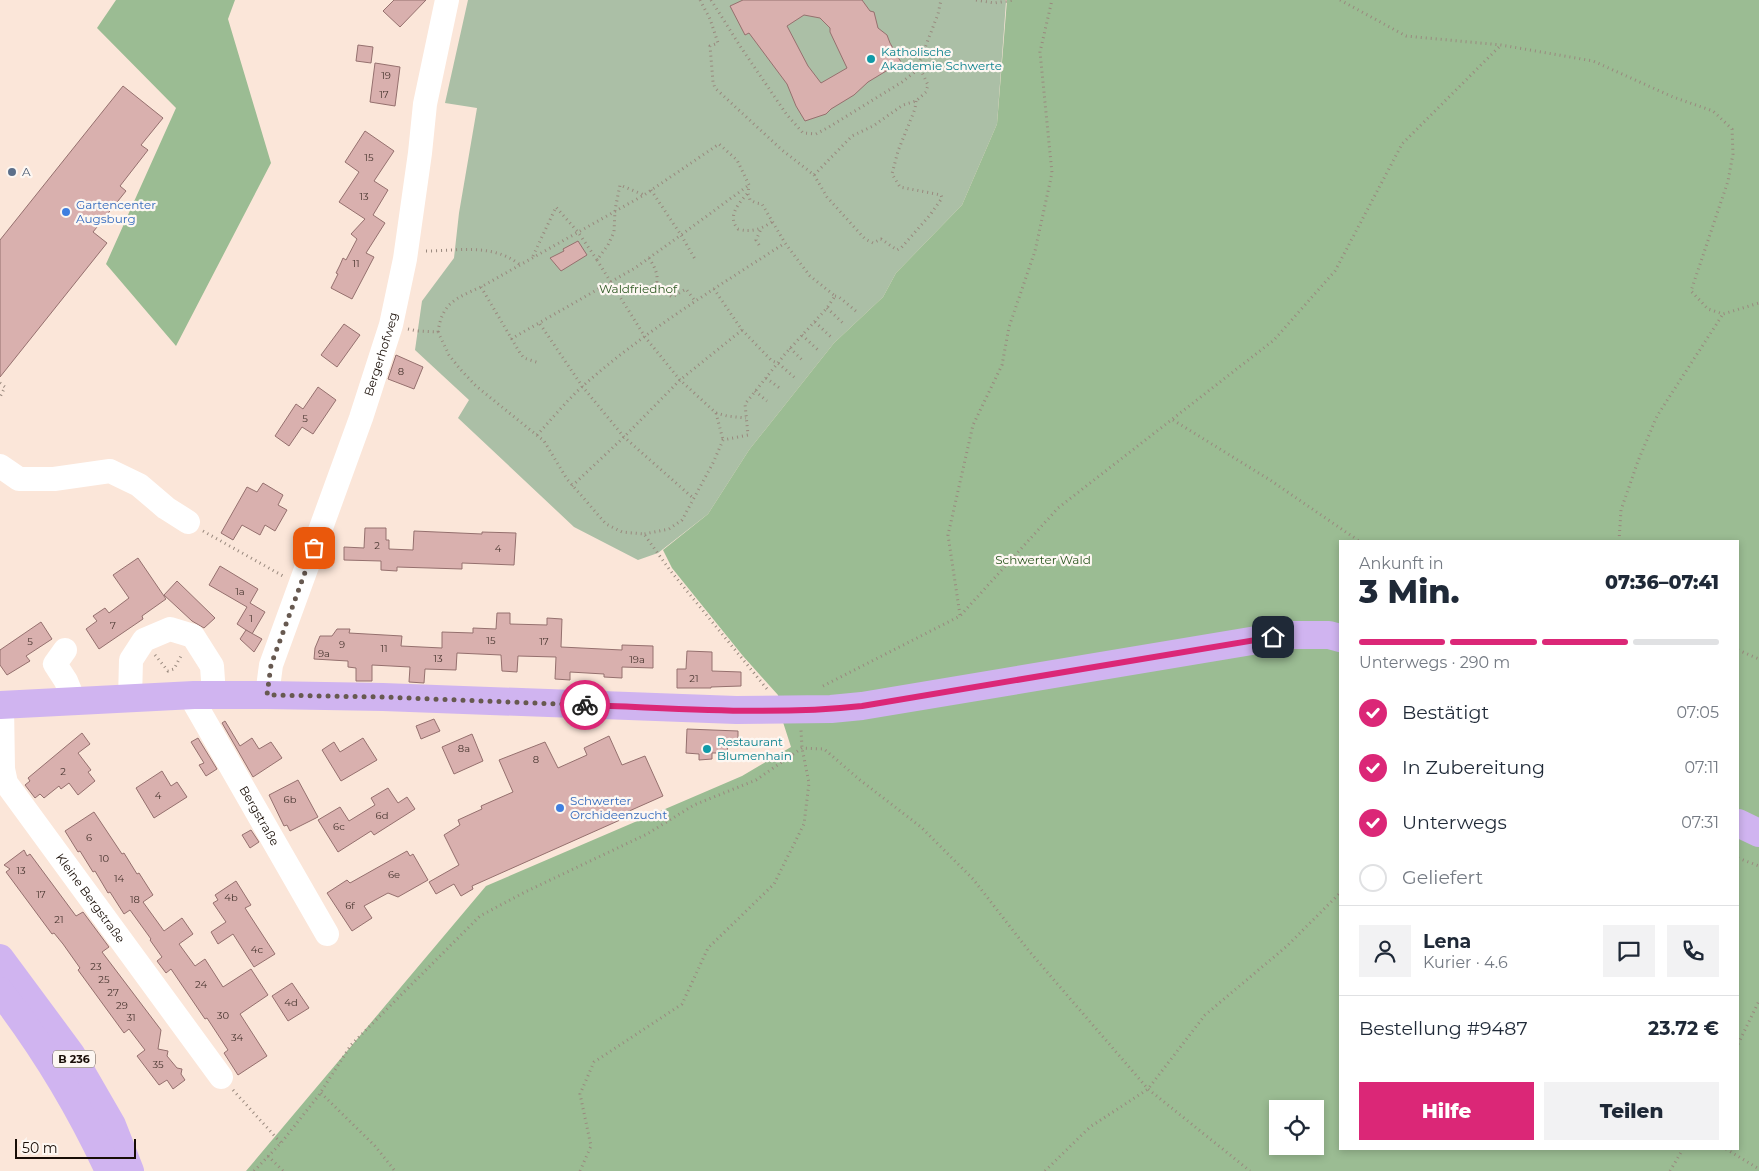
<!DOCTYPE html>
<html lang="de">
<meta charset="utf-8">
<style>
:root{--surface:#fff;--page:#f2f2f3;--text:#1f2937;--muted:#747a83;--line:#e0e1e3;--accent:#db2777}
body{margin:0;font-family:Montserrat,sans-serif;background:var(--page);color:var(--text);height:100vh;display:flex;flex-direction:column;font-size:19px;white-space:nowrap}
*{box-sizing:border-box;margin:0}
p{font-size:16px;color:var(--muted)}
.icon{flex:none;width:28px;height:28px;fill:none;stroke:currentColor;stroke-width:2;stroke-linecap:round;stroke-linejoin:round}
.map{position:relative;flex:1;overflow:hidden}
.drawer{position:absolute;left:1339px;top:540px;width:400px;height:610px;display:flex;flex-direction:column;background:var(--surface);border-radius:0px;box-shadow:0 2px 8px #0003}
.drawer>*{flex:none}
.buttons{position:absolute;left:1269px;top:1100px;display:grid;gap:10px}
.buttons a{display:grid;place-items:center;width:55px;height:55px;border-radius:0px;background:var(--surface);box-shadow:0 2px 8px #0003;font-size:25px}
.scale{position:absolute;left:15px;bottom:12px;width:121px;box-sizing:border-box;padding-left:5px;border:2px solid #180d06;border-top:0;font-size:14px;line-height:18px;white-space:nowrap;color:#180d06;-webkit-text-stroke:4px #fdf7f2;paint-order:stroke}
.pin{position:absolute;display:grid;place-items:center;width:42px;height:42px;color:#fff;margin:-21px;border-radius:10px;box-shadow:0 2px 8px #0006}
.courier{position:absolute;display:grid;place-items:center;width:50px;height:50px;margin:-25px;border:4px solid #db2777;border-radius:50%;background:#fff;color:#222;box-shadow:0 1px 6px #0007}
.summary em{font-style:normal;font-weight:800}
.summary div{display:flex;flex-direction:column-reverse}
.summary{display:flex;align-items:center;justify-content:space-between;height:85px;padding:0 20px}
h1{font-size:32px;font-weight:800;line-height:38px}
.bar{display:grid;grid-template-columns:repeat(4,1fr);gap:8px 5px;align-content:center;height:60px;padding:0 20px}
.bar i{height:6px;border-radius:4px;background:var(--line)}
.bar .active{background:var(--accent)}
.bar p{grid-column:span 4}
.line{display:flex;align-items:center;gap:12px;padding:0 20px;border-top:1px solid var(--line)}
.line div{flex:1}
.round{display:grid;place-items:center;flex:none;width:52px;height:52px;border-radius:0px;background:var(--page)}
ol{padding:0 20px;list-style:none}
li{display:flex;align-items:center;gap:15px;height:55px}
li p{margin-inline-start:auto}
li .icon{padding:5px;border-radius:50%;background:var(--accent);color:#fff;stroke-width:4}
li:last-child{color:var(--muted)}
li i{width:28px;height:28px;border:2px solid var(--line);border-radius:50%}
.button{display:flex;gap:10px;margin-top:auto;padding:10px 20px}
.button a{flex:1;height:58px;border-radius:0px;background:var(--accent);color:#fff;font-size:20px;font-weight:800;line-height:58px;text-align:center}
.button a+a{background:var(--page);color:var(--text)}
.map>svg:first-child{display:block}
</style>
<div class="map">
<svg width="1759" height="1171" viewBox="0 0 1759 1171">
<rect width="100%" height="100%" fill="#fbe6d9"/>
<polygon fill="#abbfa6" points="468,0 1005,0 1006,2 997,124 962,205 896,273 883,297 834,343 749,450 708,514 658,553 638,560 574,527 458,418 469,400 415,350 422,301 454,258 459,213 477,108 445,103"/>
<g fill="#9bbc93" fill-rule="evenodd">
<polygon points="116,0 235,0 228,19 271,163 176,346 106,264 176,108 97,28"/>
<path d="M1007 0H1759V1171H246L486 886 742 776 791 747 782 719 778 695 743 656 672 568 663 550 708 514 749 450 834 343 883 297 896 273 962 205 997 124ZM1340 541H1738V1149H1340ZM1278 1109H1315V1146H1278Z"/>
</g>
<g fill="#d9b0ae" stroke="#95706e" fill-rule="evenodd">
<polygon points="394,0 426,0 400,27 383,11"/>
<path d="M743 0H862L870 11 874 12 878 28 887 35 890 43 901 62 868 82 854 95 831 109 826 114 805 121 796 106 787 84 749 33 745 35 730 6ZM804 15 820 18 830 28V32L847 68 821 83 808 66 787 26Z"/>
<polygon points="358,45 373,47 371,63 356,61"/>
<polygon points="375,63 400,67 395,106 370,102"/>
<polygon points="123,86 163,118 141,145 148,150 120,186 126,191 93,232 107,243 0,377 0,240"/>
<polygon points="365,131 394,151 374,181 388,190 373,215 385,223 366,253 374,257 352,299 331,288 338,274 336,273 340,265 343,258 346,260 357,239 351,234 365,219 339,202 359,172 345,162"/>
<polygon points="578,241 587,255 561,271 550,258 564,251 563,249"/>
<polygon points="344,324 360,335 337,367 321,355"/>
<polygon points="396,355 423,367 414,389 388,379"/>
<polygon points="318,387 336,400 313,434 302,427 289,446 275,436 296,404 303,409"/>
<polygon points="263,483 283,495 278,505 287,510 275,531 265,525 260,535 242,525 233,540 221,533 247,487 257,492"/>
<polygon points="365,528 386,528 386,540 389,540 389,549 413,550 414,531 482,534 482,532 516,533 514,565 462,563 462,569 397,567 397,571 381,570 381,561 344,560 344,547 364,548"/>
<polygon points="138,558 166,599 142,616 143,619 99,649 86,629 97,621 93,616 105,608 109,613 129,598 113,575"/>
<polygon points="220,566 258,589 250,603 265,612 252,634 237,624 247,607 209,585"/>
<polygon points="177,581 215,618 204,628 192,621 164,595"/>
<polygon points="497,613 510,613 510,624 547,625 547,618 562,619 561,647 622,650 622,645 653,646 653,668 622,667 622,678 604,677 604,674 570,672 570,680 555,679 556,657 518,656 517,672 502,671 501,655 457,653 456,670 425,669 424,683 409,682 410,667 372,665 372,681 356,681 356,668 348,667 348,661 314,659 315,648 320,636 332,636 337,629 350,629 349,633 402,636 401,646 442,648 442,632 473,633 473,628 496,629"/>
<polygon points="41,622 52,639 26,656 30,661 7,675 0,665 0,650"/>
<polygon points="246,630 262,639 254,652 240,639"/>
<polygon points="687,651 712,652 712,671 741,672 741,686 711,687 711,688 677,688 677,669 686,669"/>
<polygon points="434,719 440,731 421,739 416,726"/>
<polygon points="225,721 240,746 252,738 259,749 271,742 282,758 253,777 222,723"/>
<polygon points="687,729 738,731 738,745 728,745 727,753 712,753 712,759 699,760 699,754 686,753"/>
<polygon points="82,733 90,744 78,753 91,770 88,772 95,781 78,795 69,783 61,789 59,786 44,798 40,794 35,798 25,785 30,781 28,778"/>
<polygon points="472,734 483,761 454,774 442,747"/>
<polygon points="609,736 622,765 645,756 663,796 618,816 620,820 472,886 473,889 461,896 454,884 436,894 429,882 459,865 444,835 460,825 458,820 482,809 481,806 513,792 499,760 545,742 558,768 587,755 584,748"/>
<polygon points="198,738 217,769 206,776 199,765 204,763 191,742"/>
<polygon points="363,738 377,760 341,781 322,750 334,742 340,752"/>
<polygon points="162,771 171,786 177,782 187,797 154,818 136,788"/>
<polygon points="298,780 318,817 290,831 287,825 284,826 269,795"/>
<polygon points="388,788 398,803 407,797 415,809 374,835 371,831 338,852 318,820 340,807 349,821 375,805 371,798"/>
<polygon points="94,812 122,854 124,853 137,874 139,873 153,895 143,902 164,931 182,918 193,934 179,944 195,966 205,959 223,987 251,969 268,995 240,1014 267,1056 238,1075 224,1053 228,1050 207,1018 205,1019 171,969 166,973 157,961 162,957 150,940 151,939 130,910 124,914 110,892 108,893 95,871 93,872 80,851 78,852 65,831"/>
<polygon points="251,830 259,842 250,848 242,835"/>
<polygon points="24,850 27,856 30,854 76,916 83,912 109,947 102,952 161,1030 158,1049 168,1051 167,1056 177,1068 182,1069 181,1074 185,1080 173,1089 167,1080 159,1085 137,1056 145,1050 129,1029 124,1033 78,970 80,968 63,944 54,933 52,934 6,872 10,869 4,865"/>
<polygon points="407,851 410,856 413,854 428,880 398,897 388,893 364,906 372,918 352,931 327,893 347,880 350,883"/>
<polygon points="236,881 251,905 245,908 275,954 254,967 233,934 218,944 211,932 226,922 213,903 218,900 215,895"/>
<polygon points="292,983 309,1008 288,1021 272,996"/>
</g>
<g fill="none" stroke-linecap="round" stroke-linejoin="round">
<g stroke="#99897e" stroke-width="3" stroke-dasharray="1 4" stroke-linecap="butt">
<polyline points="700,0 710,19 718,43 710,46 713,82 715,88 782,150 814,175 852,136 873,126 903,105 916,101 926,92 928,85 919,66"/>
<polyline points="711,0 742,49 787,115 803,133 816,134 829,127 902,82 916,71 938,14 941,0"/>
<polyline points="976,0 994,3 1015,0"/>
<polyline points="1340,0 1406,36 1501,45 1593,61 1673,97 1713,111 1732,129 1733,154 1728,181 1691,291 1708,309 1723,314 1759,303"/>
<polyline points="814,175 827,197 865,239 873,243 881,239 897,250 901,248 930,215 942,198 941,195 900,187 892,174 898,151 915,109 916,101"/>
<polyline points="651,190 681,235 749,185"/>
<path d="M747 194C738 204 727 217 738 229 751 233 761 229 772 222"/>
<polyline points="759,245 756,240 761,229"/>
<path d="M426 251C459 251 491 243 519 264"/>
<polyline points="533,256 556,207 578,232 597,260 608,245 614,232 615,210 620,185 644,195"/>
<path d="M649 258C654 266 658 273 657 282 664 286 666 294 672 297L686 289 696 302"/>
<polyline points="597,260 645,337 680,380 716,413 727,416 746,418"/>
<polyline points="481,287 520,353 524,358 539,363"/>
<polyline points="835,296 839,297 857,312"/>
<polyline points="827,308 845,325"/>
<polyline points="815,322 832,338"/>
<polyline points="540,324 582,386 624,437 693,498"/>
<polyline points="408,329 417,331 438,332 449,355 460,369 476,386 544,441 567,479 606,524 622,532 644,534 669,569 767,689"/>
<polyline points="742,330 772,361 778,363 795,378"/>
<path d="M438 332C442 303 456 298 481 287L644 195 719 144 737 160 749 185 748 193 750 200 756 203 762 204 785 243 810 276 835 296 827 308 785 354 745 404 748 435 723 440 713 463 682 520 669 529 644 534"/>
<polyline points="802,335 819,351"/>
<polyline points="511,339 635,268 681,235 695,259"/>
<polyline points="790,348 803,361"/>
<polyline points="766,378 781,389"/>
<polyline points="0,383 5,387 0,397"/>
<polyline points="755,391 767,401"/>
<polyline points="716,413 723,440"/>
<polyline points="1173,420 1270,480 1359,541"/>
<path d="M537 435C552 419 567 400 584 385 645 331 717 287 785 243"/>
<polyline points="572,486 624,437 680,380 742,330 714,289"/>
<polyline points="203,531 283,576"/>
<polyline points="1619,541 1621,510 1638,461 1657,416 1723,314"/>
<polyline points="960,615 948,535 973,425 1002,365 1009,327 1035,251 1052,173 1040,52 1052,0"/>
<polyline points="1738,650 1759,659"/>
<polyline points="155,655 168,671 174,669 182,654"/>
<polyline points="823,686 960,616 1058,508 1274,340 1335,271 1402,144 1501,45"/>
<polyline points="1738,858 1759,866"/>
<polyline points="1738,1044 1759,1001"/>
<polyline points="233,1090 281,1143"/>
<polyline points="321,1093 375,1146 395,1171"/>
<polyline points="1726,1149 1759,1169"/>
<polyline points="268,1156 283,1171"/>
<polyline points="254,1171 281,1143 319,1095 351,1045 480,916 525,892 647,834 694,805 756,780 802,748 824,749 860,780 921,827 973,879 1029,951 1148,1089 1250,1171"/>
<polyline points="580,1171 591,1146 580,1094 594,1062 682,1004 708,948 774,884 804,824 809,783 802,748 801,730"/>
<polyline points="1045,1171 1090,1127 1148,1089 1205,1015 1287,946 1340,893"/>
<polyline points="1670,1171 1683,1149"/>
</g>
<g stroke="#fff" stroke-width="24">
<polyline points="0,466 19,479 54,479 110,471 139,485 166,508 188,522"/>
<polyline points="65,650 55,664 66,681 74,701"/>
<path id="s1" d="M194 695 195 704 327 934"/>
<path id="s2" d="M267 695 271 665 361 418 391 325 405 259 420 153 425 104 447 0"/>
<polyline points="130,699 131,660 144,640 170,629 193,636 212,666 214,695"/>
<path id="s3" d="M2 705 3 769 6 783 221 1077"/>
</g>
<g stroke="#d0b4f0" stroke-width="28">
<polyline points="0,705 194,695 267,695 383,697 736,710 831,709 862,706 1287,635 1329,635 1340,638"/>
<polyline points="1738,823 1759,833"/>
<polyline points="0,958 71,1054 112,1125 130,1171"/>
<path d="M0 991C43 1047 79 1106 109 1171"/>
</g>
</g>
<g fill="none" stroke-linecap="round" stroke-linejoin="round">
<polyline stroke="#675950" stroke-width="5" stroke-dasharray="0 9" points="314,548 271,665 267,695 382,697 585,705"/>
<path stroke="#db2777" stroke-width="6" d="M585 705C677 708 770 716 862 706L1273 637"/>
</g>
<g fill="#0f9aa8" stroke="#fdf7f2" stroke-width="2">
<circle cx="871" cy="59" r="5"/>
<circle cx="707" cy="749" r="5"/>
</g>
<circle fill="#5c6f8a" stroke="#fdf7f2" stroke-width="2" cx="12" cy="172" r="5"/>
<g fill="#3f7fe0" stroke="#fdf7f2" stroke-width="2">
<circle cx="66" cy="212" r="5"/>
<circle cx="560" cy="808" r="5"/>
</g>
<g text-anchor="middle" stroke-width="4.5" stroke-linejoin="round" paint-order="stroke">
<g font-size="10" fill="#483630">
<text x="386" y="79">19</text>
<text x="384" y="98">17</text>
<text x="369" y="161">15</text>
<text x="364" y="200">13</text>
<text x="356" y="267">11</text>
<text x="401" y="375">8</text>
<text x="305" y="422">5</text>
<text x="377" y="549">2</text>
<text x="498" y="552">4</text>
<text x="240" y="595">1a</text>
<text x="251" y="622">1</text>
<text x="113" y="629">7</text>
<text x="491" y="644">15</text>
<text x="30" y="645">5</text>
<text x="544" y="645">17</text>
<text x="342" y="648">9</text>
<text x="384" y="652">11</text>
<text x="324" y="657">9a</text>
<text x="438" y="662">13</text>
<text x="637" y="663">19a</text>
<text x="694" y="682">21</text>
<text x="464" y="752">8a</text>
<text x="536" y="763">8</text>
<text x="63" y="775">2</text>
<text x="158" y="799">4</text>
<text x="290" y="803">6b</text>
<text x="382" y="819">6d</text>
<text x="339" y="830">6c</text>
<text x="89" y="841">6</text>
<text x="104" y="862">10</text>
<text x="21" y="874">13</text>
<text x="394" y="878">6e</text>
<text x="119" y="882">14</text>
<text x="41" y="898">17</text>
<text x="231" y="901">4b</text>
<text x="135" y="903">18</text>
<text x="350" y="909">6f</text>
<text x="59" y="923">21</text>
<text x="257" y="953">4c</text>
<text x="96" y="970">23</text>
<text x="104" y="983">25</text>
<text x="201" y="988">24</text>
<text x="113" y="996">27</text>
<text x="291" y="1006">4d</text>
<text x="122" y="1009">29</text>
<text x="223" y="1019">30</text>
<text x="131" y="1021">31</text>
<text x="237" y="1041">34</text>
<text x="158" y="1068">35</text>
</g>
<rect fill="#fdf7f2" stroke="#5d534d" stroke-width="1" x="53" y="1050.5" width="42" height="17" rx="4"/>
<g font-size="11" font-weight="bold" fill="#180d06">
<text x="74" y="1063">B 236</text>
</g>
<g font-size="12" fill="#0d838f" stroke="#fdf7f2" text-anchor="start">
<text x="881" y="56">Katholische<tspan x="881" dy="14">Akademie Schwerte</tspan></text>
<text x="717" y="746">Restaurant<tspan x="717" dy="14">Blumenhain</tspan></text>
</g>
<g font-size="12" fill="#4e5e75" stroke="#fdf7f2" text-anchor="start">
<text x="22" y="176">A</text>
</g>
<g font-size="12" fill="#366cbe" stroke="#fdf7f2" text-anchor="start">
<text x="76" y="209">Gartencenter<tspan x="76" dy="14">Augsburg</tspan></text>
<text x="570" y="805">Schwerter<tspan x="570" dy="14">Orchideenzucht</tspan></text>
</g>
<g font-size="12" fill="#2e5923" stroke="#fdf7f2">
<text x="638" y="293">Waldfriedhof</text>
<text x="1043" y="564">Schwerter Wald</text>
</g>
<g font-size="12" fill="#180d06" stroke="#fdf7f2">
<text dy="4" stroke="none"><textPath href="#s2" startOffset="360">Bergerhofweg</textPath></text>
<text dy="4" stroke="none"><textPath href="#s1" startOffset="138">Bergstraße</textPath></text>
<text dy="4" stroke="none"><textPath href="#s3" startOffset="221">Kleine Bergstraße</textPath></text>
</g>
</g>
</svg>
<div class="buttons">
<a><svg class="icon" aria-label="locate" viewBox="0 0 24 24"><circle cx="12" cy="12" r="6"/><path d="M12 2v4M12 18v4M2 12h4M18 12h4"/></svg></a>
</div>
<div class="scale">50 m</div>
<div class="pin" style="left:314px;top:548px;background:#ea580c"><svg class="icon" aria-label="bag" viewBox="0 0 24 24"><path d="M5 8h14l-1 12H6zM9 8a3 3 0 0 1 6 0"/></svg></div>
<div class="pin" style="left:1273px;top:637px;background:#1f2937"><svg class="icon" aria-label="home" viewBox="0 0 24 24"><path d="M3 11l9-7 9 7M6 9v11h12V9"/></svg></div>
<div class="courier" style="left:585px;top:705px"><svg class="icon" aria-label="bike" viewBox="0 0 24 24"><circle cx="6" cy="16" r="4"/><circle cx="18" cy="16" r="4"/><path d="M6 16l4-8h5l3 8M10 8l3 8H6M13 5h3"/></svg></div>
<section class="drawer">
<div class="summary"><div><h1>3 Min.</h1><p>Ankunft in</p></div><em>07:36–07:41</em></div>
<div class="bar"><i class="active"></i><i class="active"></i><i class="active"></i><i></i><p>Unterwegs · 290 m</p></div>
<ol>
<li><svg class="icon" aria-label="check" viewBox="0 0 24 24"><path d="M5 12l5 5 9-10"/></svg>Bestätigt<p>07:05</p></li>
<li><svg class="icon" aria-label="check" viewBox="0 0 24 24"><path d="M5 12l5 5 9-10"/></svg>In Zubereitung<p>07:11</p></li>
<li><svg class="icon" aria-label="check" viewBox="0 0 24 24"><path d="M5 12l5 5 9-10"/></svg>Unterwegs<p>07:31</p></li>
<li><i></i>Geliefert</li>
</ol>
<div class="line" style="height:90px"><a class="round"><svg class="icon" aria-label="person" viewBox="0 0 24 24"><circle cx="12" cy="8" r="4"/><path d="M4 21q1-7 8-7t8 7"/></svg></a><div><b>Lena</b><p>Kurier · 4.6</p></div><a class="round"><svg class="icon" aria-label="chat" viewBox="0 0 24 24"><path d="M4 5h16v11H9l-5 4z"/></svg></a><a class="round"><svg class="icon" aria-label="phone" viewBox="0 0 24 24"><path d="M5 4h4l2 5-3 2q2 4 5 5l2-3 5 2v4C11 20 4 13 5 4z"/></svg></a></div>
<div class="line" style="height:65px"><div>Bestellung #9487</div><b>23.72 €</b></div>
<div class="button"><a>Hilfe</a><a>Teilen</a></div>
</section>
</div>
